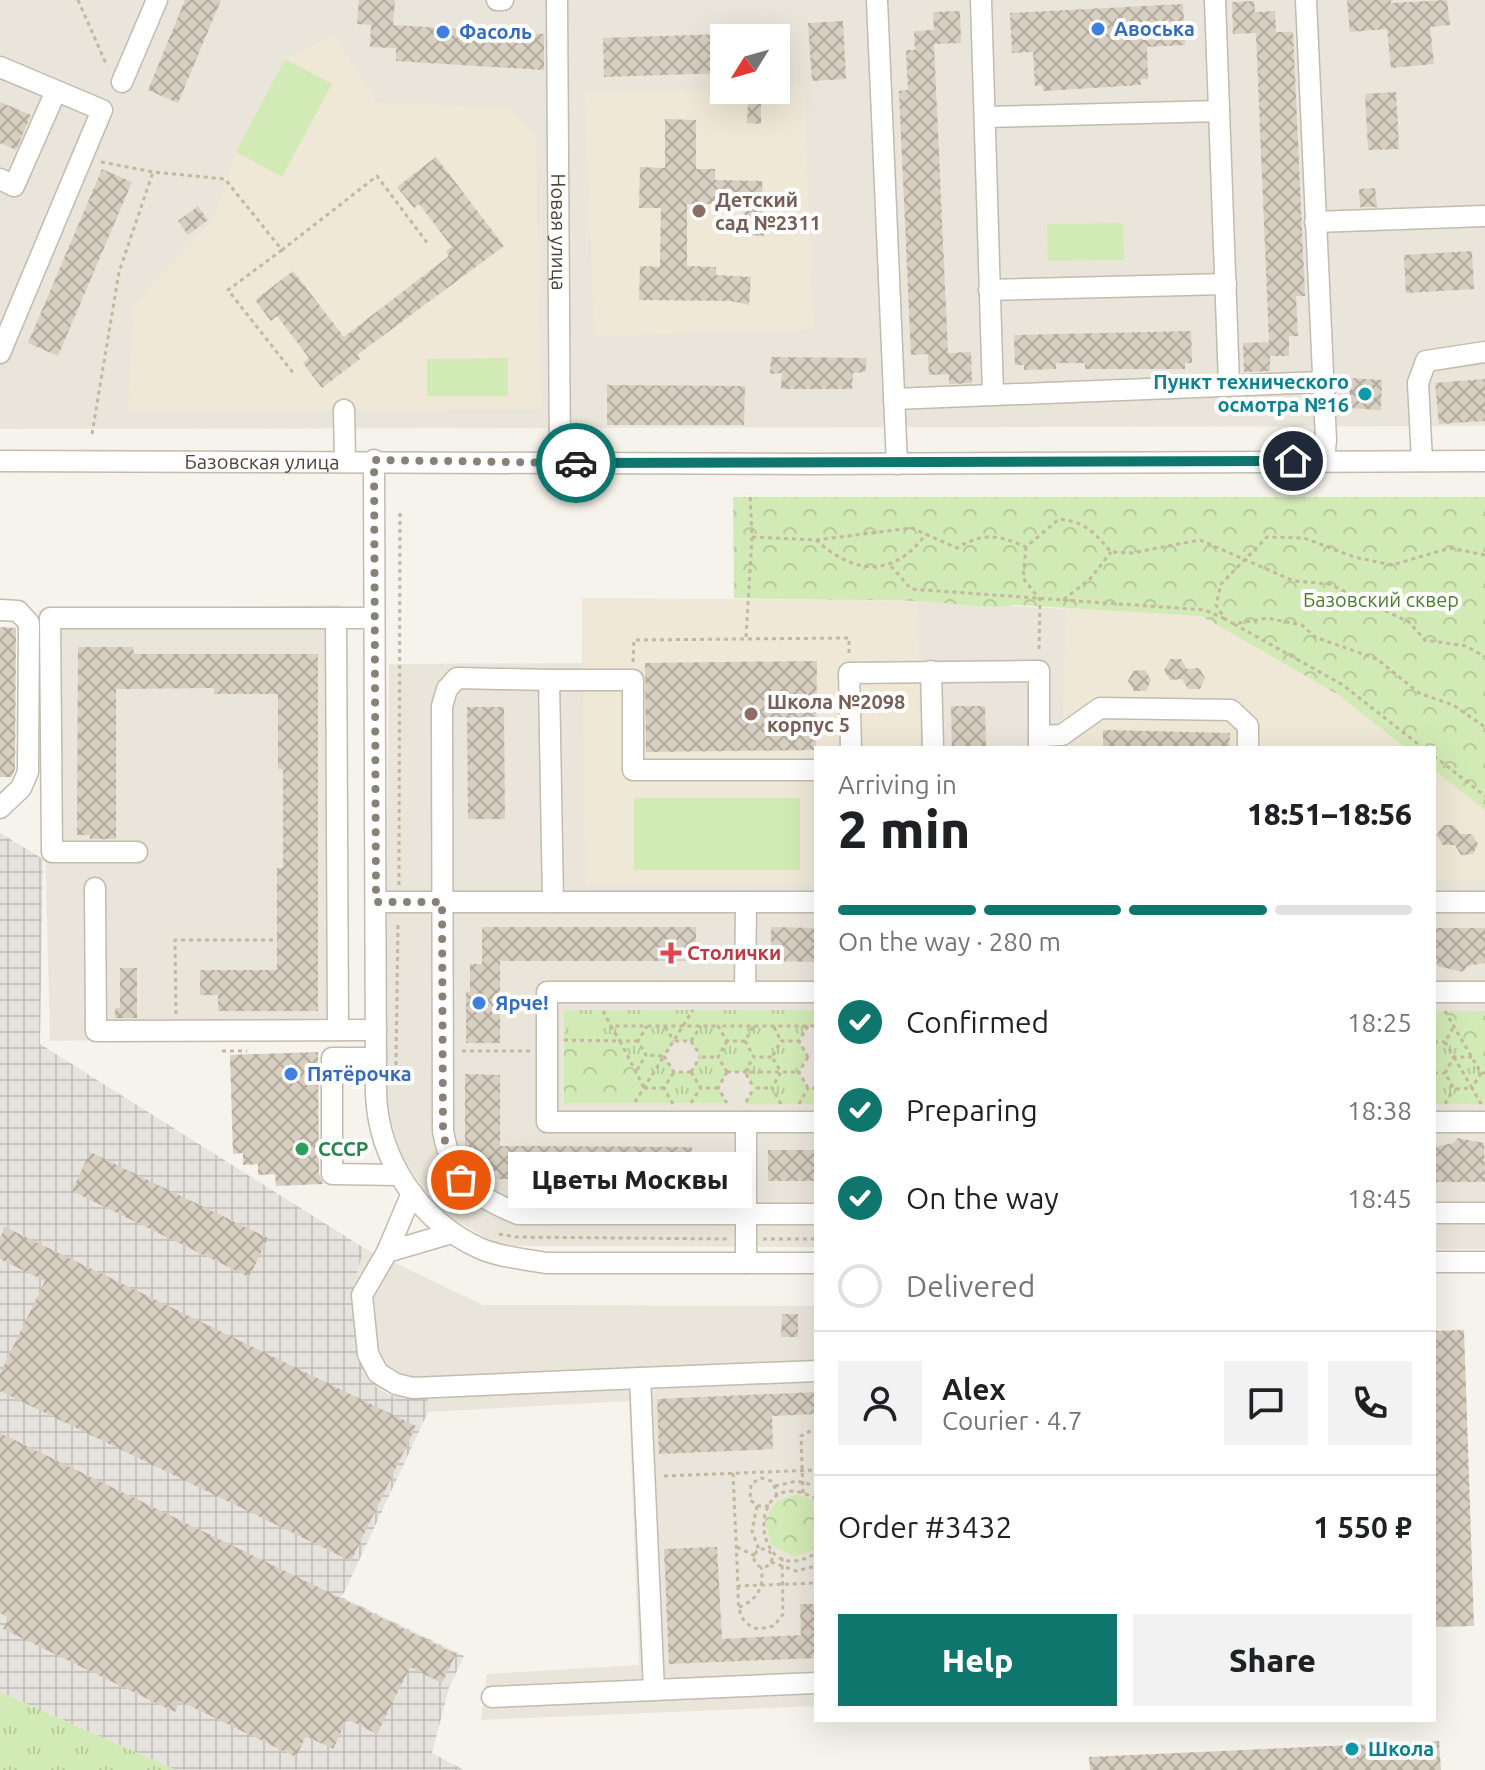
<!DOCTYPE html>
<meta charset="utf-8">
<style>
:root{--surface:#fff;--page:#f2f2f2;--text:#202124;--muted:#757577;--line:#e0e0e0;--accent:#0f766e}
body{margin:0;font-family:Ubuntu,sans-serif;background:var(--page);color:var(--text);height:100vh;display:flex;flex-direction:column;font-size:30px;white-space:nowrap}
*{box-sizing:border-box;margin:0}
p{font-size:26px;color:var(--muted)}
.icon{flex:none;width:44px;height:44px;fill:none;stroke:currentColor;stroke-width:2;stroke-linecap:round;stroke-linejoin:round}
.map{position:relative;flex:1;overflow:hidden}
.sheet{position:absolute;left:814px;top:746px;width:622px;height:976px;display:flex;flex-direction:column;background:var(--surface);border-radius:0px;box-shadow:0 8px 32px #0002}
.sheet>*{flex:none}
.needle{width:52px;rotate:233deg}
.controls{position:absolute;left:710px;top:24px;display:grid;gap:16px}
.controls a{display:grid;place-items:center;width:80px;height:80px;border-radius:0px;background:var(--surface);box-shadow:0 8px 32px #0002;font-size:40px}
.pin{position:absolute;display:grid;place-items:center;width:68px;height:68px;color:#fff;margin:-34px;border:4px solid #fff;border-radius:50%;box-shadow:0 2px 8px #0007}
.courier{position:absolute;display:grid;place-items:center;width:80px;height:80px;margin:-40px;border:6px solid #0f766e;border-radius:50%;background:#fff;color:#222;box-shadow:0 2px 10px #0007}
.bubble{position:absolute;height:56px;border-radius:0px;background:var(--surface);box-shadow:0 8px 32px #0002;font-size:26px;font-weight:800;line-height:56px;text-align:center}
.summary em{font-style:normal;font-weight:800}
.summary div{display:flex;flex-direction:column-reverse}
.summary{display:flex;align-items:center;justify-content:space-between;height:136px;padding:0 24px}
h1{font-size:52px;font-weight:800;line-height:60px}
.bar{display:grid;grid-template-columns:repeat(4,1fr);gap:12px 8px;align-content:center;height:96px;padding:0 24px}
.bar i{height:10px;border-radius:6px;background:var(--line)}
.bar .current{background:var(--accent)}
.bar p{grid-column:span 4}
.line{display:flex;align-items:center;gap:20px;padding:0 24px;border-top:2px solid var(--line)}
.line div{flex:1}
.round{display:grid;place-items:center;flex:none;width:84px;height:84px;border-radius:0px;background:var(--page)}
ol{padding:0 24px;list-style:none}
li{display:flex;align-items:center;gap:24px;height:88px}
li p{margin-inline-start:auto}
li .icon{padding:8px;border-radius:50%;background:var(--accent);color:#fff;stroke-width:4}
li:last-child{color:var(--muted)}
li i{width:44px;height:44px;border:4px solid var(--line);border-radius:50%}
.button{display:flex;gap:16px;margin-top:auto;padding:16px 24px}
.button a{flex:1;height:92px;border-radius:0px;background:var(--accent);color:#fff;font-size:32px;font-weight:800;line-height:92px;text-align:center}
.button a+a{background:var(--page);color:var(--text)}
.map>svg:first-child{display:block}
</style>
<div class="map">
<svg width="1485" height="1770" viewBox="0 0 1485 1770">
<defs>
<pattern id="industrial-grid" width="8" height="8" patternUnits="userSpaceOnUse" patternTransform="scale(2)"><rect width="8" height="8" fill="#e6e2dd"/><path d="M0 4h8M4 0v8" fill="none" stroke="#c7c3be"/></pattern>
<pattern id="grass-tufts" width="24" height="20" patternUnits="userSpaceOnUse" patternTransform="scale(2)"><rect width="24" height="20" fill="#d2eab5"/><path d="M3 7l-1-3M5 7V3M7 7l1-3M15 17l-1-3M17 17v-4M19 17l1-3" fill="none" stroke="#b6ca9c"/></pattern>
<pattern id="forest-crowns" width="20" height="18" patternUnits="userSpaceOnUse" patternTransform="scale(2)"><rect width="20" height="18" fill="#d2eab5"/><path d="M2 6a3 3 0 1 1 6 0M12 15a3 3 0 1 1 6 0" fill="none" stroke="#b6ca9c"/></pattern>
<pattern id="building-cross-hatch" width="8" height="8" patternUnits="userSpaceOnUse" patternTransform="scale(2)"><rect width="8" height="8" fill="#d8cfc1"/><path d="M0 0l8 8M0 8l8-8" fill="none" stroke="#b1aa9e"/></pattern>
</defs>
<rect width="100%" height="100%" fill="#f6f3ec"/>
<g fill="#eae5da" fill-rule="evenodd">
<path d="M0 0H1485V426L0 429ZM724 38H776V90H724Z"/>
<polygon points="582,598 918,601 1201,616 1406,748 816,748 816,1247 514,1246 489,1240 439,1210 402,1158 385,1103 389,664 582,663"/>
<polygon points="341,605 347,1036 50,1041 39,610"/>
<polygon points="1434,770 1485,810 1485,1249 1434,1249"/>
<polygon points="364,1248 483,1305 816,1306 816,1706 481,1720 487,1674 639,1665 629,1401 428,1412 428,1396 408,1398 377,1388 357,1360 354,1340 352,1292"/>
</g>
<polygon fill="url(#industrial-grid)" points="0,833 43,859 40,1044 364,1248 352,1292 358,1360 377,1388 390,1395 408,1398 428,1396 428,1412 342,1597 464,1656 449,1688 432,1753 464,1770 176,1770 0,1692"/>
<g fill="#efe8d6">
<polygon points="335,36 377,103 508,108 536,136 541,409 128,411 134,305 214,218 236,152 285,59"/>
<polygon points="804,86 813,329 594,336 585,93 776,90 776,87"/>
<polygon points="582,598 918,601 920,748 816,748 816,884 585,884"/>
<polygon points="1066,608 1201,616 1337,694 1406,748 1062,748"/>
<polygon points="1434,770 1485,810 1485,881 1434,881"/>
</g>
<g fill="url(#grass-tufts)" fill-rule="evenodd">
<path d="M564 1010H816V1026H808L799 1041 808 1057 799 1072 808 1088H816V1104H745L754 1088 745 1072H727L718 1088 727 1103H634L644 1088 620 1041 564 1040ZM674 1041H691L700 1056 691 1072H674L664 1056Z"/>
<polygon points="1434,1011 1445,1011 1481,1073 1485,1073 1485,1104 1434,1104"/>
<polygon points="0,1692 176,1770 0,1770"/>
</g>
<g fill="url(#forest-crowns)">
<path d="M733 497H1485V810L1434 770V748H1406L1337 694 1201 616 1015 605C988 610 948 602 918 601 857 599 796 600 734 598Z"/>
<polygon points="1445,1011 1485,1011 1485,1073 1481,1073"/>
<polygon points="564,1041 620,1041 644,1088 634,1103 564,1103"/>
<polygon points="797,1494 816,1502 816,1549 794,1557 771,1545 765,1520 777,1501"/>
</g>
<g fill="#d2eab5">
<polygon points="285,59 332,84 282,177 236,152"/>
<polygon points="1123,223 1124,260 1048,261 1047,224"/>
<polygon points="508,358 508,396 427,396 427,359"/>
<rect x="634" y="798" width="166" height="72"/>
</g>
<g fill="url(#building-cross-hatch)">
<polygon points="185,0 221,0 178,103 148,90"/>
<polygon points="359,0 395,0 393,25 544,34 544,70 396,61 396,48 370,47 371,25 357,24"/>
<polygon points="1347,0 1391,0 1391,3 1447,0 1450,25 1430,27 1434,64 1391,68 1387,29 1350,32"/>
<polygon points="1254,1 1255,12 1275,11 1276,32 1293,32 1305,296 1296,296 1298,336 1289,336 1289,356 1270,356 1270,371 1244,372 1243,343 1269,342 1256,33 1233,34 1232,2"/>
<polygon points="1183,4 1185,45 1147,47 1148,79 1141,79 1141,85 1043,91 1043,85 1035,86 1033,52 1012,53 1010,13"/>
<polygon points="960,11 961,43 934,44 948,353 971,352 972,383 949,384 949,374 929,375 928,354 911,355 899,91 908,90 906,50 915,50 914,31 934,30 933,12"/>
<polygon points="843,21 846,79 812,81 808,23"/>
<polygon points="724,34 724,73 604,77 603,38"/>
<polygon points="1396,92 1399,149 1368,150 1365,94"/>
<polygon points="0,102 31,115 16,150 0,143"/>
<polygon points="748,103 761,103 761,124 747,123"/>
<polygon points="665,119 696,120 696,169 715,169 715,180 762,181 764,236 744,235 745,195 715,194 715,204 687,204 687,266 716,267 716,275 751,277 749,305 731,301 639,300 640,266 660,267 661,208 639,208 640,167 665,168"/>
<polygon points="436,157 504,246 357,355 360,359 322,388 303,363 309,358 277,316 271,321 255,300 293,271 344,337 449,256 446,251 452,247 419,204 414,208 397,187"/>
<polygon points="102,169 132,182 58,356 28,343"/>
<polygon points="1375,188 1377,207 1360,207 1359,189"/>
<polygon points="198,206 208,220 188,235 178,221"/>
<polygon points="1472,251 1474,289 1406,293 1404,255"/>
<polygon points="1191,331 1192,363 1185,363 1185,369 1085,369 1085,363 1056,363 1056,369 1024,370 1024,365 1015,365 1014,335"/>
<polygon points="771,357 867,358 865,372 853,373 852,389 781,389 782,373 770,374"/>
<polygon points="1350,378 1382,380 1381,410 1349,408"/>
<polygon points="1485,379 1485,421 1439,424 1435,383"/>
<polygon points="607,385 745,386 744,425 607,425"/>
<polygon points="0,627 16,628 15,769 12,777 0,777"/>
<polygon points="78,647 133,647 134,654 318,654 318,1011 218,1011 218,995 200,995 200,970 277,970 277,868 283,868 283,769 278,769 278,694 214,694 214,688 116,689 116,839 90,839 90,835 77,835"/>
<polygon points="1170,659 1181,659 1187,669 1199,668 1205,678 1200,689 1188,689 1182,679 1170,680 1164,670"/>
<polygon points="817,661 816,750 646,752 645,663"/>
<polygon points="1145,670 1151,680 1146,691 1134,691 1128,681 1133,671"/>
<polygon points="951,706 985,706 986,748 952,748"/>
<polygon points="467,707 504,707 505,819 468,819"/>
<polygon points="1103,730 1230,733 1229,748 1103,748"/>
<polygon points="1443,825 1454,825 1460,834 1472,834 1478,844 1473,854 1461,855 1455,845 1443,845 1437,835"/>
<polygon points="482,927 696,927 696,961 500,961 500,1043 466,1043 466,992 470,992 470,964 482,964"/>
<polygon points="771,927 816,928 816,962 771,961"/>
<polygon points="1434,928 1485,928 1485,963 1467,966 1463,972 1437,966"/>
<polygon points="120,968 137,968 137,1018 115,1018 115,1008 120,1008"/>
<polygon points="318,1052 319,1174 323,1184 276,1186 275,1174 258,1175 258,1164 243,1165 243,1153 233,1154 230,1055"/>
<polygon points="465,1074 500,1075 500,1146 692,1147 692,1179 498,1179 498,1171 474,1171 473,1150 465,1150"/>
<polygon points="1457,1138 1484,1143 1485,1182 1434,1182 1434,1147 1454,1143"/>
<rect x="768" y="1150" width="48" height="31"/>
<polygon points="90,1152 268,1238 249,1277 72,1191"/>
<polygon points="5,1227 416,1426 351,1561 0,1391 0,1374 45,1281 0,1259 0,1238"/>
<polygon points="782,1314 798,1314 798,1337 781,1337"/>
<polygon points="1464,1330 1474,1626 1434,1627 1434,1331"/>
<polygon points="816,1392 816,1414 772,1416 773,1449 659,1454 657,1399"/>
<polygon points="0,1433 456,1654 442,1683 410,1667 377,1734 347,1719 333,1749 306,1736 296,1757 180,1701 175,1712 3,1629 9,1618 0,1613"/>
<polygon points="717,1547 722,1639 801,1635 800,1604 816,1604 816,1658 669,1664 664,1549"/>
<polygon points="1439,1741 1441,1770 1090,1770 1089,1757"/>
</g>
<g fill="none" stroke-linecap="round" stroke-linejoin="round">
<defs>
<g id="minor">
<polyline points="497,0 503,0"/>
<path id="s1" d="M557 0 560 463"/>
<polyline points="877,0 897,464"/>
<polyline points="981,0 993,394"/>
<polyline points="1215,0 1229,383"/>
<polyline points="1306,0 1326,440 1324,460"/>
<polyline points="0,67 102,110 0,353"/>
<polyline points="122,82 157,0"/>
<polyline points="985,117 1219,111"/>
<polyline points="0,179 14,186 56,91"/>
<polyline points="1315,222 1485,216"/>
<polyline points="989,290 1226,284"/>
<polyline points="894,399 1322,382"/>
<polyline points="344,410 345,460"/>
<path d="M374 460 376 1095C379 1160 419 1220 479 1248 499 1257 524 1259 546 1263H816"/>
<path id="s2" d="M0 461 815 464 1485 461"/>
<polyline points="1422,461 1418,383 1426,361 1485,352"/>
<polyline points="0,610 18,611 29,623 28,772 21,788 0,808"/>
<polyline points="336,618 338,1030"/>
<polyline points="931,671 933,748"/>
<polyline points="549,680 633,680 633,770 816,770"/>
<polyline points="1039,736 1062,735 1100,708 1231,710 1248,726 1248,748"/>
<polyline points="851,748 849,673 1039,671 1039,748"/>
<polyline points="137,852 52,852 50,618 374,618"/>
<polyline points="95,888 96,1031 376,1030"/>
<polyline points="376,902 816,902"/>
<path d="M553 902 549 680 457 678 447 689 442 706 443 1131C452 1181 473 1195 518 1214H816"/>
<polyline points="1434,902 1485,902"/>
<polyline points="745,991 746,902"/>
<polyline points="816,992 547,992 547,1122 816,1122"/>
<polyline points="1434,992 1485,992"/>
<polyline points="376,1058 332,1058 332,1174 398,1175"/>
<polyline points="746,1122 746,1263"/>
<polyline points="1434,1122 1485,1122"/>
<polyline points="412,1193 387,1252 362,1295 368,1354 378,1373 396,1384 413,1388 640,1378"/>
<polyline points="1434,1213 1485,1213"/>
<polyline points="387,1252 452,1233"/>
<polyline points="1434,1262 1485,1262"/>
<polyline points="654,1690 640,1378 816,1371"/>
<polyline points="492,1697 816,1683"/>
</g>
</defs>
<use href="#minor" stroke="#c2bbae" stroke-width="23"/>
<g stroke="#c4b79f" stroke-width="3" stroke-dasharray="4 4" stroke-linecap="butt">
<polyline points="78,0 107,66"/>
<polyline points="101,162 153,172 225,179 282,250 377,176 428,244"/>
<polyline points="282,250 228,290 294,374"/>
<polyline points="92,434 119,272 153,172"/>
<path d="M752 537 816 540 912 528 957 548C983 532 999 535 1026 547L1059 519C1084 521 1095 533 1111 552L1132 553 1200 540 1294 581 1329 584 1409 622 1425 640 1466 646 1485 657"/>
<path d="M816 540C855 575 893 578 926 534"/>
<polyline points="1026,547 1023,578 1040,600 1039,652"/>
<polyline points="1485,555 1450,548 1392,565 1354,557 1304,538 1267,537 1221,584 1216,605 1225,619 1234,624 1267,618 1302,625 1315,637 1377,659 1419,693 1453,705 1485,727"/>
<polyline points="891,566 911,589 1063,600 1090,579 1111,552"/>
<polyline points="1063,600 1205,610 1225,619"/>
<polyline points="1234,624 1343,685 1423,748"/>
<polyline points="746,637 752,537 750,493"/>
<polyline points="633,662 634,640 849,638 849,653"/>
<polyline points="1434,756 1485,796"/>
<polyline points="399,885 400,513"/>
<polyline points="603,1011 611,1026"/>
<polyline points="1445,1011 1481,1073 1485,1073"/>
<polyline points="176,1014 175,940 278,940"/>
<polyline points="808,1026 799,1041 808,1057"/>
<polyline points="665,1027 674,1041"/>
<polyline points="753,1027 745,1041 754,1057 772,1057"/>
<polyline points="774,1027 781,1041"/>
<polyline points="1453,1028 1445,1042 1454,1057 1472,1057"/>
<polyline points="564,1040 620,1041 644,1088"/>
<polyline points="638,1041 620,1041 611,1026 718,1026"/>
<polyline points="675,1041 691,1041"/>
<polyline points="691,1041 701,1026"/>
<polyline points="691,1041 700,1055"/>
<polyline points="745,1041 727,1041 718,1026 816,1026"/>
<polyline points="1434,1042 1445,1042"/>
<polyline points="222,1051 247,1051"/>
<polyline points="462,1051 531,1051"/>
<polyline points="702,1057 718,1057"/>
<polyline points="808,1057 799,1072 808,1088 816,1088"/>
<polygon points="1454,1057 1472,1088 1454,1089 1445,1073"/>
<polyline points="396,1065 398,921"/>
<polyline points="637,1070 646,1055 638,1041 647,1026"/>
<polyline points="691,1072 674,1072 664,1056 693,1010"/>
<polyline points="691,1072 701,1088 718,1088"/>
<polyline points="691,1072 700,1057"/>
<polyline points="727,1072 799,1072"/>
<polyline points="727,1072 718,1088 727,1103"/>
<polyline points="727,1072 718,1057 727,1041"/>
<polyline points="745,1072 753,1058"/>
<polyline points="1434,1073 1445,1073"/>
<polyline points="1481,1073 1472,1088 1481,1104"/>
<polyline points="746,1074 754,1088"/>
<polyline points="644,1088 664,1088"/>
<polyline points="756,1088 772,1088"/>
<polyline points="635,1102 664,1056 646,1055"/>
<polyline points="746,1102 754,1088"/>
<polyline points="691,1103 700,1089"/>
<polyline points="673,1104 664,1088 674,1072"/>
<polyline points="781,1104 772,1088 781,1072 772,1057 781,1041 799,1041"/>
<polyline points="799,1104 808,1088"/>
<polyline points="1445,1104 1453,1090"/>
<polyline points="499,1234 516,1237 727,1239"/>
<polyline points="763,1239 816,1239"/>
<polyline points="733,1473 738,1586 816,1583"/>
<polyline points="664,1476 816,1470"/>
<polyline points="775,1486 797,1481 816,1486"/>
<polyline points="803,1493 801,1436 816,1428"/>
<path d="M816 1499C744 1458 749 1595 816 1553"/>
<polyline points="757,1506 752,1531 759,1550"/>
<polyline points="769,1506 759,1506 750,1500 751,1484 761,1478 771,1481 777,1491 775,1499"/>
<polyline points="737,1547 755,1556"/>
<circle cx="763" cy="1558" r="9"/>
<polyline points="771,1562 796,1571 816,1566"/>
<path d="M738 1586C738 1605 737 1623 758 1629L774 1626 783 1614 782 1558"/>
<path d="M739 1607C757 1601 765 1586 761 1567"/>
</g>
<use href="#minor" stroke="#fff" stroke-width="20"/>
</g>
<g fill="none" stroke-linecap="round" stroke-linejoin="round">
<polyline stroke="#878178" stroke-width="8" stroke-dasharray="0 14.4" points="461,1180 448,1156 443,1131 442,902 376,902 374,460 576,463"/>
<polyline stroke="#0f766e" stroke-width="10" points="576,463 1293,461"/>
</g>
<g fill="#3f7fe0" stroke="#fff" stroke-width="3">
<circle cx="1098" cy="29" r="8"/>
<circle cx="443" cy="32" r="8"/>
<circle cx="479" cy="1003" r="8"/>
<circle cx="291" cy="1074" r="8"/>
</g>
<g fill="#8d6e63" stroke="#fff" stroke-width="3">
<circle cx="699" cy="211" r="8"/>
<circle cx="751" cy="714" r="8"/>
</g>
<g fill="#0f9aa8" stroke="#fff" stroke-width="3">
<circle cx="1365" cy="394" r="8"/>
<circle cx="1352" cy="1749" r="8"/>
</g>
<path fill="#e0444e" stroke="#fff" stroke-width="3" d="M667 941h8v8h8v8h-8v8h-8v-8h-8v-8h8z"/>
<circle fill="#2e9e5b" stroke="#fff" stroke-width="3" cx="302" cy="1149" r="8"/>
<g text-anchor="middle" stroke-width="8" stroke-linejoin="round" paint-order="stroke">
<g font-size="20" font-weight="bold" fill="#366cbe" stroke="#fff" text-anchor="start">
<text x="1114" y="36">Авоська</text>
<text x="459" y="39">Фасоль</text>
<text x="495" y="1010">Ярче!</text>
<text x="307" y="1081">Пятёрочка</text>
</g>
<g font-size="20" font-weight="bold" fill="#785e54" stroke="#fff" text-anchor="start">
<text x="715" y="207">Детский<tspan x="715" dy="23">сад №2311</tspan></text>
<text x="767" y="709">Школа №2098<tspan x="767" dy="23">корпус 5</tspan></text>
</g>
<g font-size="20" fill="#4b4439" stroke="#fff">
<text dy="7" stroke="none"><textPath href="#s1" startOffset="232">Новая улица</textPath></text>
<text dy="7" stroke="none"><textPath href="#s2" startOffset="262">Базовская улица</textPath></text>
</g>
<g font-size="20" font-weight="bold" fill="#0d838f" stroke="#fff" text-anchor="end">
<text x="1349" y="389">Пункт технического<tspan x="1349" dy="23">осмотра №16</tspan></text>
<text x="1368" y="1756" text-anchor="start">Школа</text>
</g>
<g font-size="20" fill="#4a7f2a" stroke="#fff">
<text x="1381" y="607">Базовский сквер</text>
</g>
<g font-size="20" font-weight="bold" fill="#be3a42" stroke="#fff" text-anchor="start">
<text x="687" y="960">Столички</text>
</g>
<g font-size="20" font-weight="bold" fill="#27864d" stroke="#fff" text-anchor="start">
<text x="318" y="1156">СССР</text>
</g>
</g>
</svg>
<div class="controls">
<a><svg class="needle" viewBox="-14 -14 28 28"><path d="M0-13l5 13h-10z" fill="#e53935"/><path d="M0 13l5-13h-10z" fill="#757577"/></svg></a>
</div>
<div class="pin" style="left:461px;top:1180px;background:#ea580c"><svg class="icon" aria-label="bag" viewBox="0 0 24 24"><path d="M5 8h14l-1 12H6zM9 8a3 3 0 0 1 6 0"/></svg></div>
<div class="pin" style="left:1293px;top:461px;background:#1f2937"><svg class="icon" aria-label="home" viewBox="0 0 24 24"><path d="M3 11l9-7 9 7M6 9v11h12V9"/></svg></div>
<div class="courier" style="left:576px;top:463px"><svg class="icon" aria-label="car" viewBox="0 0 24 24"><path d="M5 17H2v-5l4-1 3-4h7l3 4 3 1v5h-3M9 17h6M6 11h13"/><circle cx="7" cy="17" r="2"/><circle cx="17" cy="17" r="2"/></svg></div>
<div class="bubble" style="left:508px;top:1152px;width:244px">Цветы Москвы</div>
<section class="sheet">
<div class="summary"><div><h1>2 min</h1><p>Arriving in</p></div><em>18:51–18:56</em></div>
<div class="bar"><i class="current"></i><i class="current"></i><i class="current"></i><i></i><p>On the way · 280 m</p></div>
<ol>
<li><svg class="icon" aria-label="check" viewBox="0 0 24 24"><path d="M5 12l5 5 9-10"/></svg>Confirmed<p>18:25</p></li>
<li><svg class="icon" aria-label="check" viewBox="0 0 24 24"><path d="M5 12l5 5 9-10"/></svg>Preparing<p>18:38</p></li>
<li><svg class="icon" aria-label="check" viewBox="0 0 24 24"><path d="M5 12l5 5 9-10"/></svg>On the way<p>18:45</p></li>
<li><i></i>Delivered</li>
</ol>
<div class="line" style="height:144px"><a class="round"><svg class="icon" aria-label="person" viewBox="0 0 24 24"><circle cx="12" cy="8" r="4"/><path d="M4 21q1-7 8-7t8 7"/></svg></a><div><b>Alex</b><p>Courier · 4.7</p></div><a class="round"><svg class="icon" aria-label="chat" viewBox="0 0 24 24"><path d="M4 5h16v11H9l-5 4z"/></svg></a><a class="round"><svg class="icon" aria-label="phone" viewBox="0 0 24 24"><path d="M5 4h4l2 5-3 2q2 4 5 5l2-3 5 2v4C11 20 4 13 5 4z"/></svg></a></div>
<div class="line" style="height:104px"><div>Order #3432</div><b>1 550 ₽</b></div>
<div class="button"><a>Help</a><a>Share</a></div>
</section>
</div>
